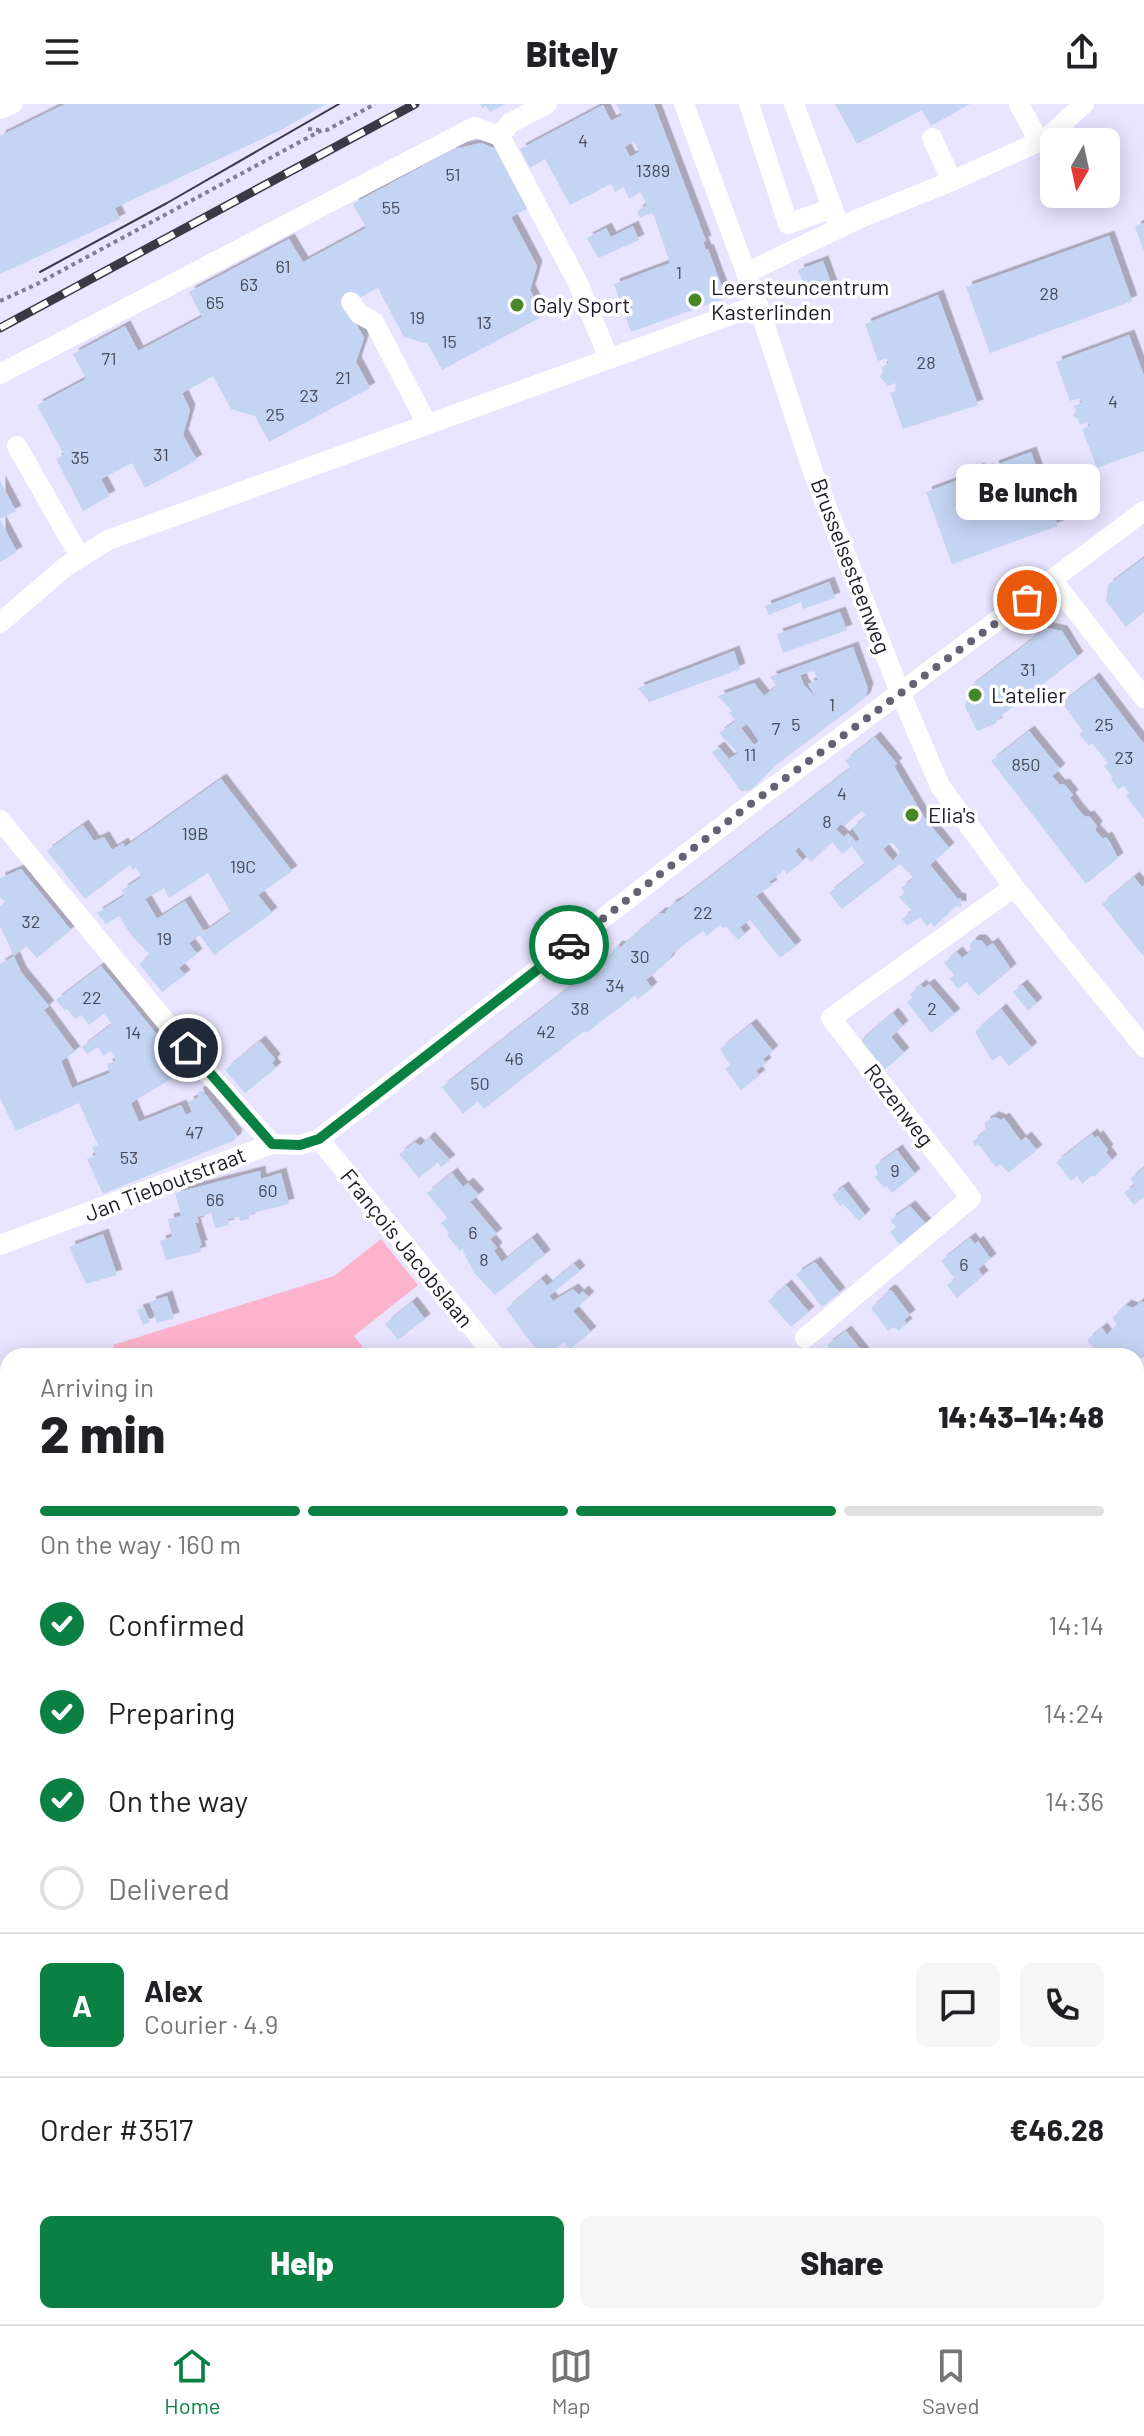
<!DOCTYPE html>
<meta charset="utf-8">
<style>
:root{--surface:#fff;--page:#f6f6f6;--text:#202124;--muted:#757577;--line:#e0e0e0;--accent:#0b8043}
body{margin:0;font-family:Barlow,sans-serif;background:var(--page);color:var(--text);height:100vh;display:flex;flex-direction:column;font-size:30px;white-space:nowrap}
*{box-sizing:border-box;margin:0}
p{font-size:26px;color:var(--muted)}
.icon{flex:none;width:44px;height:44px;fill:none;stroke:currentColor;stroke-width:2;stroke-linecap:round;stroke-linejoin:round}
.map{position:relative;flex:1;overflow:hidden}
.drawer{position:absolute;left:0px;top:1244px;width:1144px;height:976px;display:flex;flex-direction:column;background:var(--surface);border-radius:24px 24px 0 0;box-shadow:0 4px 20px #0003}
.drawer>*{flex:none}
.needle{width:52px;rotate:189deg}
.tools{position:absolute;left:1040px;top:24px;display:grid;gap:16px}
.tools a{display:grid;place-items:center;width:80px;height:80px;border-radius:12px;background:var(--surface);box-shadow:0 4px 20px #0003;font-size:40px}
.pin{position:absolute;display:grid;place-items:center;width:68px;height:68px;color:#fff;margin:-34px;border:4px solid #fff;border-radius:50%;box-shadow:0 2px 8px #0007}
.courier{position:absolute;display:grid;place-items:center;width:80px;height:80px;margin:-40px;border:6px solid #0b8043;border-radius:50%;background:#fff;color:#222;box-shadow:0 2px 10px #0007}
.bubble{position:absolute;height:56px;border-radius:12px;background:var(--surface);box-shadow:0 4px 20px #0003;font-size:26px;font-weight:800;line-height:56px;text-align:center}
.summary em{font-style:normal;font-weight:800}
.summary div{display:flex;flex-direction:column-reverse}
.summary{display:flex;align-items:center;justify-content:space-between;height:136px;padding:0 40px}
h1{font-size:52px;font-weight:800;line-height:60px}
.bar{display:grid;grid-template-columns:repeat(4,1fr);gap:12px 8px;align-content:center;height:96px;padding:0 40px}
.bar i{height:10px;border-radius:6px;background:var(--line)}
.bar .selected{background:var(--accent)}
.bar p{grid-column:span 4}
.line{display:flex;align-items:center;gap:20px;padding:0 40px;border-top:2px solid var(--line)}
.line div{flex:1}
.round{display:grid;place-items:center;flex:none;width:84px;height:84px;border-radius:12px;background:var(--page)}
ol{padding:0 40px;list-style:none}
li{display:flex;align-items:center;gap:24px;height:88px}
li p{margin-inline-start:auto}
li .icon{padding:8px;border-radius:50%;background:var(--accent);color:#fff;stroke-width:4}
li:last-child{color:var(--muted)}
li i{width:44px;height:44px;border:4px solid var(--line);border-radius:50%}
.action{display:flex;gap:16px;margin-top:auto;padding:16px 40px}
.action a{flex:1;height:92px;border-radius:12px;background:var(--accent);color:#fff;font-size:32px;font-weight:800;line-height:92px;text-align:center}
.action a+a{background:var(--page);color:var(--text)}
header{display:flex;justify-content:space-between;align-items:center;height:104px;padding:0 40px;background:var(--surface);font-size:36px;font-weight:800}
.tabs{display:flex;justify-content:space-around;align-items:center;height:112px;border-top:2px solid var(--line);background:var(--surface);font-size:22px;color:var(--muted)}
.tabs a{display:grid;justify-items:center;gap:4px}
.tabs .selected{color:var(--accent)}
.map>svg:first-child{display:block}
</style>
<header><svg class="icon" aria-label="menu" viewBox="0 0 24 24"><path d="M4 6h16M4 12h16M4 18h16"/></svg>Bitely<svg class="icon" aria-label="share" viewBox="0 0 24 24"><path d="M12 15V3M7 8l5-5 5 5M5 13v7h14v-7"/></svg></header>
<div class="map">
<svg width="1144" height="2220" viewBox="0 0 1144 2220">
<defs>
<filter id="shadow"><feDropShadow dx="5.5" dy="-5.5" stdDeviation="0" flood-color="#0004"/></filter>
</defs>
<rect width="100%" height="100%" fill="#e9e4ff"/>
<g fill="#fcb3cb">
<polygon points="381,1135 418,1181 354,1232 363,1243 342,1252 118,1252 113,1241 334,1172"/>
<polygon points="0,1764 8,1787 8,2212 112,2212 112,2220 0,2220"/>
</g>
<g fill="#c4d5f3" fill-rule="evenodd" filter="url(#shadow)">
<polygon points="65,0 326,0 283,25 115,104 120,115 0,170 0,32"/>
<polygon points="480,0 505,0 490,8 486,2 482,4"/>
<path d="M616 0H654L706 137 703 138 706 146 708 145 726 194 631 228 614 180 670 159 654 112 651 109 640 114 637 107 647 101 640 88 629 95 624 83 615 88 611 80 570 101 545 55 530 64 520 45 603 1 611 17 622 11ZM634 37 639 48 630 53 625 43Z"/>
<polygon points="835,0 970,0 931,22 922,6 857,40"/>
<polygon points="481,39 496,45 528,104 511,113 537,162 530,186 543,212 442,266 428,240 404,233 378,184 346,201 364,234 356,258 370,284 269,338 255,312 231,305 213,272 182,289 190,306 183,331 197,356 145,384 132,359 101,375 110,392 83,407 56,355 64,351 37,301 86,275 73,250 125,222 138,247 202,213 189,188 289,135 303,158 366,124 353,100 454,45"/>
<polygon points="1144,119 1144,147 1135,123"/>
<polygon points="633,122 639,136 598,154 587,134 606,124 611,133"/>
<polygon points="1109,132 1132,197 990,249 966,183"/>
<polygon points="823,157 832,182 807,191 804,182 800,180 802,176 798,166"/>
<polygon points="938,191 978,301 903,325 890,289 897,286 895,279 888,282 880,273 883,268 881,263 889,260 887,254 878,257 865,220"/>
<polygon points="1129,231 1144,272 1144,347 1097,364 1082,325 1090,322 1088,318 1080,321 1078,315 1073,312 1076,307 1074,302 1082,299 1080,294 1070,297 1056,258"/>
<polygon points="1031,348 1058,422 952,460 926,388 964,374 967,381 972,379 970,372 975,370 977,364 983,367 988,365 991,373 996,371 993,362"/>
<polygon points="0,377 16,407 0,415"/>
<polygon points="0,416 17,448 0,458"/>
<polygon points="1144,454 1144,508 1126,523 1106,497 1108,481"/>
<polygon points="829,478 835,494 803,505 801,498 769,511 765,502"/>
<polygon points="840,508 847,526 783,549 777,530"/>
<polygon points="1047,524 1062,527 1078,553 996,616 997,619 977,627 965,602 970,583"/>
<path d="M853 543 868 585 865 594 772 664 751 686 741 687 712 648 719 643 729 655 738 649 719 629 736 617 729 609 732 607 718 592 754 579 764 592 777 582 770 573ZM814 567 818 576 808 580 817 595 804 581 800 571ZM747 620 759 637 754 641 741 624Z"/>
<polygon points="734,547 740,565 649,598 638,584"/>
<polygon points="1094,574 1144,640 1144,715 1126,692 1129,689 1124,682 1118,685 1111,675 1113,674 1104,662 1108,659 1092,639 1089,642 1079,630 1083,627 1062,599"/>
<polygon points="1029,627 1060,665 1052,672 1060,681 1064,680 1073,691 1070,694 1077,704 1085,713 1089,712 1097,722 1095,726 1103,735 1106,733 1108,735 1118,754 1086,780 991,657"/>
<path d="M875 633 897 660 894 662 924 713 949 744 930 761 957 794 961 795V803L956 802 934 823 931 819 927 822 920 813 907 822 902 815 912 807 899 793 905 788 901 784 914 774 900 760 842 805 829 789 865 760 852 742 842 750 832 738 811 758 799 743 795 747 803 757 787 770 784 766 771 777 765 770 772 781 756 792 796 842 780 854 750 816 740 823 745 830 738 836 726 822 723 824 720 821 707 832 703 827 673 849 667 858 646 876 652 884 638 895 635 892 586 929 584 927 484 1005 478 997 463 1010 442 983 606 855 617 842 621 843 660 809H665L671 801 679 797 851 664 845 657ZM862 707 866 712 852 724 860 735 856 738 848 729 844 733 836 725 841 720 844 722ZM892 738 900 748 893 757 883 745Z"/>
<path d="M221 675 292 767 258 791 272 809 214 851 200 831 189 839 197 850 179 864 185 871 162 888 139 860 150 851 131 831 119 812 106 820 97 809 124 792 122 786 142 773 136 764 133 766 130 761 85 795 47 747 83 721 94 737 104 733 112 746 123 739 125 743ZM208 769 231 809 204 828 185 797 157 815 145 795 164 784 169 794Z"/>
<polygon points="21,765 71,826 37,854 26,842 14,852 21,868 49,902 44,906 75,948 61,957 72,984 110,969 107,960 116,957 111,947 103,952 98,943 87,950 82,943 112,920 104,910 89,921 81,911 75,915 67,905 65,907 56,896 101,862 186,966 131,999 139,1018 181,1001 186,1011 192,1008 188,998 199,993 197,989 202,986 237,1031 235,1036 103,1090 87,1055 96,1051 92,1043 98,1041 79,999 16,1027 0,994 0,860 14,852 0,822 0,802 5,798 0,793 0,774"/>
<polygon points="1134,773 1142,783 1144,781 1144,853 1102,800"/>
<polygon points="974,836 981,836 987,843 993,839 1011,865 978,892 967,878 958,885 950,875 954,871 944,859 957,848 962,854 971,847 970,840"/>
<polygon points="929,880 955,910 931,929 907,898 912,894 910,890 921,881 924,884"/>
<polygon points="1022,881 1037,899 1028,907 1013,888"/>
<polygon points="1001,905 1032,944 1009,962 1000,951 992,957 975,928"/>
<polygon points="893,909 903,922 891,933 904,949 883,967 859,938"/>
<polygon points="751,920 773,947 763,955 766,959 756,967 760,971 741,986 725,965 730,961 720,945"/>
<polygon points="260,937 275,955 272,959 276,964 245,989 225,966"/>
<polygon points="994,1013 1001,1016 1004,1014 1021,1037 1026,1033 1037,1046 1008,1069 1001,1060 996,1063 978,1040 976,1042 972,1038 985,1027 985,1018"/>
<polygon points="1092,1030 1095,1034 1098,1032 1108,1046 1106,1048 1112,1056 1094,1073 1093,1071 1082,1080 1077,1072 1071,1077 1056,1058"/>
<polygon points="429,1033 450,1056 441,1063 438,1058 419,1074 399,1050 415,1038 420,1042"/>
<polygon points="897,1046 915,1070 892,1089 887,1082 884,1084 875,1073 878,1070 875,1062"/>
<polygon points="1144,1064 1144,1093 1134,1101 1124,1089 1135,1081 1130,1075"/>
<polygon points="260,1067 261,1075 281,1069 289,1100 249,1110 250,1115 240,1117 239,1113 228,1115 229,1121 215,1124 211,1109 197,1113 199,1118 195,1119 202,1142 199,1142 201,1148 166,1156 160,1137 172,1133 168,1115 181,1112 175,1089"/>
<polygon points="452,1069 463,1083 468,1079 479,1091 470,1098 497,1130 490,1135 497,1144 494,1147 502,1158 532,1134 545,1151 495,1191 474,1169 462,1145 460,1147 447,1131 449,1129 441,1119 447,1114 427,1089"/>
<polygon points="843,1083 865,1111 859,1117 843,1100 840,1102 832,1091"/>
<polygon points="910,1102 926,1120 900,1141 890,1128 896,1123 890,1116"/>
<polygon points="103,1130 117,1171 86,1180 69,1143"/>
<polygon points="970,1134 975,1140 978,1137 991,1155 978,1165 983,1172 957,1194 947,1181 955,1175 941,1157"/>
<polygon points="815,1158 840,1189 822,1203 796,1170"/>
<polygon points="574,1160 580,1167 549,1192 553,1197 573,1185 579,1191 583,1187 589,1193 573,1207 591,1228 570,1245 564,1238 547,1252 541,1252 506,1205 541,1175 547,1182"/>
<polygon points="786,1181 809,1208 791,1223 768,1197"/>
<polygon points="889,1186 892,1187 910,1211 904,1216 907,1220 898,1227 894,1223 888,1227 871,1204 884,1193 883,1191"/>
<polygon points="167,1192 174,1214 157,1219 150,1198"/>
<polygon points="1142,1197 1144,1199 1144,1249 1136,1260 1136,1252 1100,1252 1087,1236 1102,1224 1107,1231 1117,1220 1112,1214 1126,1201 1133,1204"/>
<polygon points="412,1198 425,1215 398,1236 385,1220"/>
<polygon points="144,1204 150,1218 143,1221 137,1206"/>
<polygon points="846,1227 866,1252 821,1252 830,1245 827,1241"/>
<polygon points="1144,1353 1144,1402 1136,1408 1136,1360"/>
<polygon points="8,1373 8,1386 0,1388 0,1376"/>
<polygon points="1136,1669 1144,1671 1144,1711 1136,1708"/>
<polygon points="1136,1794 1144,1796 1144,1846 1141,1852 1136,1851"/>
<polygon points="1144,1963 1144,2040 1136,2030 1136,1969"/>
<polygon points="1136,2099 1144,2109 1144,2117 1136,2124"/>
<polygon points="1144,2170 1144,2182 1136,2185 1136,2173"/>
<polygon points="675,2212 704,2212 708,2220 666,2220 665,2217"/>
<polygon points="892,2212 966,2212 968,2216 959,2220 896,2220"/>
</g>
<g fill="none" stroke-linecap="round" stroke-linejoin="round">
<g stroke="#827e91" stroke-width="4" stroke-dasharray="4 4" stroke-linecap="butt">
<polyline points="308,25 319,26"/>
<polyline points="0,197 37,180 322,26 327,26 375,0"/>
</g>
<g stroke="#fff" stroke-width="20">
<polyline points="684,0 758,201 813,368 900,588 940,682 1014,783 1144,943"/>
<polyline points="749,0 788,120 832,104"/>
<polyline points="794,0 837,116"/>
<polyline points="1019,0 1039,38"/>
<polyline points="0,5 12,0"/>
<polyline points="500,32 510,19 547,0"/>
<polyline points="932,34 952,77"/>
<polyline points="746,169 858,115 952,77 1047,34 1084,0"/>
<polyline points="351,198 359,210 374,218 427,320"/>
<polyline points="0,270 474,23 500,32 578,179 609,255"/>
<polyline points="17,342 80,453"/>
<polyline points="1053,477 1144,594"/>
<polyline points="0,519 65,463 108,436 758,201"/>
<polyline points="0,716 208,969 272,1040"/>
<polyline points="319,1035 495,1252"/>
<polyline points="0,1141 272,1040 300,1041 319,1035 748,702 1144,407"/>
<polyline points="805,1234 971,1094 831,914 1014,783"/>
<polyline points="1136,1309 1144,1303"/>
<polyline points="0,1748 8,1746"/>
<polyline points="1136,1751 1144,1754"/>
<polyline points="1136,2071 1144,2081"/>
<polyline points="128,2212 130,2220"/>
<polyline points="185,2212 193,2220"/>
<polyline points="623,2212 627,2220"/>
<polyline points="786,2220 801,2212"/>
</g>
<polyline stroke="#3c3947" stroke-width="2" points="40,168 167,99 339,0"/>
<defs>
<polyline id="rail" points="0,224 415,0"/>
</defs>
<use href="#rail" stroke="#3c3947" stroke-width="9"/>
<use href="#rail" stroke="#fff" stroke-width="6" stroke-dasharray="18" stroke-linecap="butt"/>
</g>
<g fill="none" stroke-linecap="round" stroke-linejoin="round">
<polyline stroke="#656173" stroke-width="8" stroke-dasharray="0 14.4" points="569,841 748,702 1027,496"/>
<polyline stroke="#0b8043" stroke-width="10" points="188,944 272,1040 300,1041 319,1035 569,841"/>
</g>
<g fill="#488728" stroke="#fff" stroke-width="3">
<circle cx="695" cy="196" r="8"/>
<circle cx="517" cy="201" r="8"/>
<circle cx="975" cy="591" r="8"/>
<circle cx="912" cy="711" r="8"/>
</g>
<g text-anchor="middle" stroke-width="7" stroke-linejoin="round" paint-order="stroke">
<g font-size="18" fill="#484a5a">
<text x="583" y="43">4</text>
<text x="653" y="73">1389</text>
<text x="453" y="77">51</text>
<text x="391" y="110">55</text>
<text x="283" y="169">61</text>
<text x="679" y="175">1</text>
<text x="249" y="187">63</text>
<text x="1049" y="196">28</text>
<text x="215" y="205">65</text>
<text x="417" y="220">19</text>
<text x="484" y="225">13</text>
<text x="449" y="244">15</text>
<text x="109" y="261">71</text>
<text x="926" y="265">28</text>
<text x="343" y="280">21</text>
<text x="309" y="298">23</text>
<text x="1113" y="304">4</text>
<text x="275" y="317">25</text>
<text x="161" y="357">31</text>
<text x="80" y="360">35</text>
<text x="1028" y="572">31</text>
<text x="832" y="607">1</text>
<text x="796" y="627">5</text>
<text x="1104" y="627">25</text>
<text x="776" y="631">7</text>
<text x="750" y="657">11</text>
<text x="1124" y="660">23</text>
<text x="1026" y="667">850</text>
<text x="842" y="696">4</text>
<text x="827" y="724">8</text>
<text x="195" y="736">19B</text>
<text x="243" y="769">19C</text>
<text x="703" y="815">22</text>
<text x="31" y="824">32</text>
<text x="164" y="841">19</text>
<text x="640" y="859">30</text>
<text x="615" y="888">34</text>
<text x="92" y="900">22</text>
<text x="580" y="911">38</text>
<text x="932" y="911">2</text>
<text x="546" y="934">42</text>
<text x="133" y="935">14</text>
<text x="514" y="961">46</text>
<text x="480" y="986">50</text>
<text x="194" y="1035">47</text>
<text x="129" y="1060">53</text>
<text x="895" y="1073">9</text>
<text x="268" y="1093">60</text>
<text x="215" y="1102">66</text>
<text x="473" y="1135">6</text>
<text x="484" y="1162">8</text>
<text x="964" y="1167">6</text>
</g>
<g font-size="22" fill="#1e1b27" stroke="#fff" text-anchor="start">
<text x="711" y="191">Leersteuncentrum<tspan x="711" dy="25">Kasterlinden</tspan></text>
<text x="533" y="209">Galy Sport</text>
<text x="991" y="599">L'atelier</text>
<text x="928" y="719">Elia's</text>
</g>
<g font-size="22" fill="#1e1b27" stroke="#fff">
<text transform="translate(851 462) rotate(69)" y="8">Brusselsesteenweg</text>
<text transform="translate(899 1001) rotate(52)" y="8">Rozenweg</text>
<text transform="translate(165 1080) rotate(-21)" y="8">Jan Tieboutstraat</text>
<text transform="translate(407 1144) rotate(51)" y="8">François Jacobslaan</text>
</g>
</g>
</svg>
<div class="tools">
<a><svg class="needle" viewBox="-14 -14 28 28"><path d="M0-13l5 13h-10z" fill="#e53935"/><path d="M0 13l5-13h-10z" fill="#757577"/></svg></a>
</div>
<div class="pin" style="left:1027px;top:496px;background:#ea580c"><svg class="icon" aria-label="bag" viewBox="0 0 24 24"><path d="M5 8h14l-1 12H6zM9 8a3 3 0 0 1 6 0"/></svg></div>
<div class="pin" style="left:188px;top:944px;background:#1f2937"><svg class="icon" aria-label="home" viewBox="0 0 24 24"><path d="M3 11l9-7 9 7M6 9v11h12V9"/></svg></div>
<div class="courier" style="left:569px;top:841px"><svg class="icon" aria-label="car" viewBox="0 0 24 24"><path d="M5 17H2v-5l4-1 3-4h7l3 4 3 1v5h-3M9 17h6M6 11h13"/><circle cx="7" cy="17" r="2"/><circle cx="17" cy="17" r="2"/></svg></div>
<div class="bubble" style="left:956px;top:360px;width:144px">Be lunch</div>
<section class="drawer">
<div class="summary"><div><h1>2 min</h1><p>Arriving in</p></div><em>14:43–14:48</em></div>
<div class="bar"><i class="selected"></i><i class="selected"></i><i class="selected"></i><i></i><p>On the way · 160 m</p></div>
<ol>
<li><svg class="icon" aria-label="check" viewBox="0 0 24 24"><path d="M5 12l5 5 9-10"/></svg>Confirmed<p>14:14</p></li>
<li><svg class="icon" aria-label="check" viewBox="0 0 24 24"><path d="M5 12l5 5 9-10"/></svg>Preparing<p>14:24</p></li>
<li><svg class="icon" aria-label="check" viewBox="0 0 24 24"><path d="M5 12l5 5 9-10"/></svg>On the way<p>14:36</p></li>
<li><i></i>Delivered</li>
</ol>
<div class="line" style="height:144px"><b class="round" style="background:var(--accent);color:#fff">A</b><div><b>Alex</b><p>Courier · 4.9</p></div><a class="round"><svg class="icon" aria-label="chat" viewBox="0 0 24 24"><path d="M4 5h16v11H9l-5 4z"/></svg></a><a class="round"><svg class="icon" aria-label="phone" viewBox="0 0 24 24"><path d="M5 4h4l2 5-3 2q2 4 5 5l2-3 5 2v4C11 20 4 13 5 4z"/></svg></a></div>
<div class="line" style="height:104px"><div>Order #3517</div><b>€46.28</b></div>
<div class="action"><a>Help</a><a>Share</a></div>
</section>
</div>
<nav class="tabs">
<a class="selected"><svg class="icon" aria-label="home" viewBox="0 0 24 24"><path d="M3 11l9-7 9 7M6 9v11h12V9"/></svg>Home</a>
<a><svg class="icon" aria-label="map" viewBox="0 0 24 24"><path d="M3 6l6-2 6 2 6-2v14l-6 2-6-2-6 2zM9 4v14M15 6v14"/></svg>Map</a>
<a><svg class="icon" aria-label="saved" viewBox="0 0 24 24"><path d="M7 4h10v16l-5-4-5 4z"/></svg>Saved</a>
</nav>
